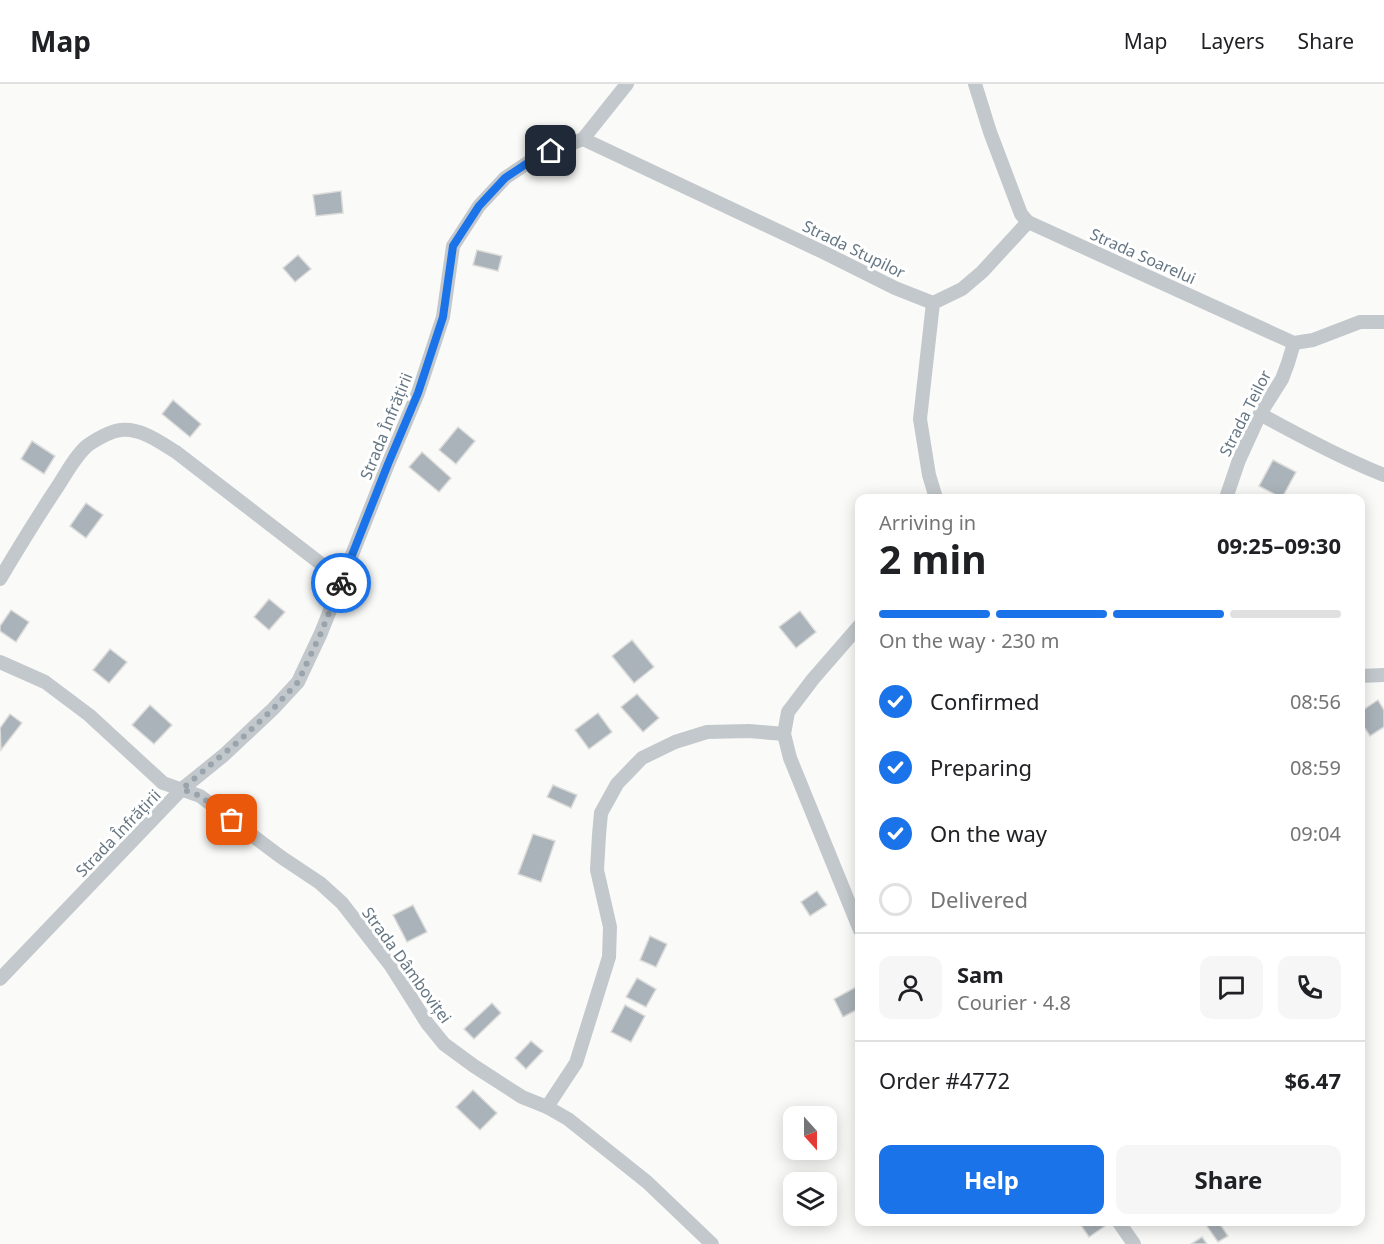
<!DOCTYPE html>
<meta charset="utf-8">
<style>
:root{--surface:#fff;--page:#f6f6f6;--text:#202124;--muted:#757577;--line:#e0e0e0;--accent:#1a73e8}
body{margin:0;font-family:"Noto Sans",sans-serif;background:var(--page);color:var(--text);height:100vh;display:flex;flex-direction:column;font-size:22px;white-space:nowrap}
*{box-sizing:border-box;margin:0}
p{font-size:20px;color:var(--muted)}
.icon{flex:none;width:33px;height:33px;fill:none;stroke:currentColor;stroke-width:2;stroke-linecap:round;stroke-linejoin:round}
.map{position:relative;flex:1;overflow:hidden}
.sheet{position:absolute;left:855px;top:410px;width:510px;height:732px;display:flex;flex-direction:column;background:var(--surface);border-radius:12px;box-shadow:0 3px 15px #0003}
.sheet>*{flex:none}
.needle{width:39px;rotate:159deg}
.buttons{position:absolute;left:783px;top:1022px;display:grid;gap:12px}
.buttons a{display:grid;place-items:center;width:54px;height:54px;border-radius:12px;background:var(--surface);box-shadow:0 3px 15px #0003;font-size:30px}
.pin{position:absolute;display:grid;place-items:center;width:51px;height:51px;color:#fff;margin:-26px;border-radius:12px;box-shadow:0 3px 9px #0006}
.courier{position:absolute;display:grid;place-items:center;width:60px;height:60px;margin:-30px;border:4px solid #1a73e8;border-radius:50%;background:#fff;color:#222;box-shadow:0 2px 8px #0007}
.summary em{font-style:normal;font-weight:700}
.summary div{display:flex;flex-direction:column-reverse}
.summary{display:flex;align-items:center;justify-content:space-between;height:102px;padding:0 24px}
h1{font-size:39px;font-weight:700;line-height:45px}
.bar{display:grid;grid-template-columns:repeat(4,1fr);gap:9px 6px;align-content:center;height:72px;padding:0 24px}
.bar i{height:8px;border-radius:4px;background:var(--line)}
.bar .active{background:var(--accent)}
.bar p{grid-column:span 4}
.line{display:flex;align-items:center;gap:15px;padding:0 24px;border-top:2px solid var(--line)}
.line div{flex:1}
.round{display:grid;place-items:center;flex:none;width:63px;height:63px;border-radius:12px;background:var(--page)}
ol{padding:0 24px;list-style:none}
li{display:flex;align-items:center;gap:18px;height:66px}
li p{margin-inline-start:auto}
li .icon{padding:6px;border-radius:50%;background:var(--accent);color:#fff;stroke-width:4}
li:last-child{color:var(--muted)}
li i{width:33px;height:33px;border:3px solid var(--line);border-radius:50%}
.primary-button{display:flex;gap:12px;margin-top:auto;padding:12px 24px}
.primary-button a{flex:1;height:69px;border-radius:12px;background:var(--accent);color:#fff;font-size:24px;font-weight:700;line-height:69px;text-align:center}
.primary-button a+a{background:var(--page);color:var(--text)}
header{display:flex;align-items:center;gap:36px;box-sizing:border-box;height:84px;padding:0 30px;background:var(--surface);border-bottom:2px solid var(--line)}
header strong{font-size:28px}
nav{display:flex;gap:33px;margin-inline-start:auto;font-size:21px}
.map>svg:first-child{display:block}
</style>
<header>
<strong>Map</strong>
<nav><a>Map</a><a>Layers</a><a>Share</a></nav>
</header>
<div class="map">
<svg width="1384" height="1160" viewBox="0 0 1384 1160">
<rect width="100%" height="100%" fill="#fafaf8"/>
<g fill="#aab3b9" stroke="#dcdcda" stroke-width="1.5">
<polygon points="341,107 343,129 316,132 313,111"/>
<polygon points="477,166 502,172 498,187 473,181"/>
<polygon points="298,171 311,185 295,198 283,184"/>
<polygon points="173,316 201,340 190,353 162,330"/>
<polygon points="458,343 475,357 456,380 439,366"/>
<polygon points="32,357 55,372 44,390 21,375"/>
<polygon points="422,368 451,394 439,408 409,383"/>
<polygon points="1273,376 1296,388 1282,414 1259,402"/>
<polygon points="86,419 103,431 86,454 70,442"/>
<polygon points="269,515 285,528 269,546 254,533"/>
<polygon points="11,526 29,538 16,558 0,547 0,542"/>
<polygon points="800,527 816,548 796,564 779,543"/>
<polygon points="632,556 654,583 634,599 612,572"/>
<polygon points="110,565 127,578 109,599 93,586"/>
<polygon points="637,610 659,634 643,648 621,623"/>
<polygon points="1378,616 1384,626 1384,643 1370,652 1360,637 1360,628"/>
<polygon points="150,621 172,641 154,660 132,641"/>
<polygon points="598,629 612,648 589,665 575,646"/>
<polygon points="10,630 22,639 1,666 0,644"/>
<polygon points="553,701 577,711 571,724 547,713"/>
<polygon points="533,750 555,757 541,798 518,790"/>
<polygon points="817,807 827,821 810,832 801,818"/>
<polygon points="413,821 427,848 407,858 393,831"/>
<polygon points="650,852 667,860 656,883 640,876"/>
<polygon points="637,894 656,905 646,923 626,913"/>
<polygon points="856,903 860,909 860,924 843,933 834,915"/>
<polygon points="492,919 501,929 474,955 464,945"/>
<polygon points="625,921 645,932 631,958 611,948"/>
<polygon points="531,957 543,967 526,985 515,974"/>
<polygon points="473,1006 497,1029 480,1046 456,1023"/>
<polygon points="1078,1137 1102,1137 1105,1142 1089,1153"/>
<polygon points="1212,1137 1218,1137 1228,1152 1218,1158 1206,1141"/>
<polygon points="1202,1153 1207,1160 1191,1160"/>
</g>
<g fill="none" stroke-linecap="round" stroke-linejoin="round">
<g stroke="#c3c8cc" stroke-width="14">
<polyline points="975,0 990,48 1021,130 1028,138 1294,259 1313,256 1360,238 1384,238"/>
<polyline points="583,55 825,169 895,204 933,219"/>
<polyline points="933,219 920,335 929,391 936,414"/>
<polyline points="933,219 962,205 982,188 1028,138"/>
<path d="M1260 330C1300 352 1341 374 1384 391"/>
<polyline points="1226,414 1239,376 1260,330 1282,295 1288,279 1294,259"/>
<path d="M0 495C19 463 38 432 58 402 67 388 76 371 88 361 97 355 111 347 121 346 141 344 160 358 176 368L342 496"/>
<polyline points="860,541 813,595 788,628 784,650 790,674 860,846"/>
<polyline points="0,578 45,598 89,631 163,699 200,712 281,773 320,799 342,819 391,882 427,939 444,960 474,982 522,1013 547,1023 568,1035 647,1098 712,1160"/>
<polyline points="1360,592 1384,591"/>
<polyline points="0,895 182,705 224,671 273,625 298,598 321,549 388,380 418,309 443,233 453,162 479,122 505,94 535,74 583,55 627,0"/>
<polyline points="547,1023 576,979 609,873 610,843 597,786 599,751 601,729 617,700 642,674 675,658 707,648 749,647 784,650"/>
<polyline points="1118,1137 1134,1160"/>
</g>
</g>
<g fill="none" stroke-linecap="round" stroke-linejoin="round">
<polyline stroke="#99a4ac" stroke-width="6" stroke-dasharray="0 10.8" points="232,736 200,712 182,705 240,656 273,625 298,598 321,549 341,499"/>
<polyline stroke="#1a73e8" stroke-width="8" points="341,499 388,380 418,309 443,233 453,162 479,122 505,94 535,74 551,67"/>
</g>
<g text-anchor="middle" stroke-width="6" stroke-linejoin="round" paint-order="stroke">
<g font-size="16" fill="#657683" stroke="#fff">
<text transform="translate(854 165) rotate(26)" y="6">Strada Stupilor</text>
<text transform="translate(1143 172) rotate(24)" y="6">Strada Soarelui</text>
<text transform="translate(1245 329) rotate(-63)" y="6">Strada Teilor</text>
<text transform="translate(386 342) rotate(-68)" y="6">Strada Înfrățirii</text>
<text transform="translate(118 749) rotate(-46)" y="6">Strada Înfrățirii</text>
<text transform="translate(407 881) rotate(54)" y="6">Strada Dâmboviței</text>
</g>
</g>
</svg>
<div class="buttons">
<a><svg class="needle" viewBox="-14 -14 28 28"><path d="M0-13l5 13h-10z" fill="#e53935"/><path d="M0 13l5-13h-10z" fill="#757577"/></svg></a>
<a><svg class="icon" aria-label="layers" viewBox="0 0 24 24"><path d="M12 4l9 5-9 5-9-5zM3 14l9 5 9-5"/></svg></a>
</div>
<div class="pin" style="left:232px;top:736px;background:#ea580c"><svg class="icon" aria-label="bag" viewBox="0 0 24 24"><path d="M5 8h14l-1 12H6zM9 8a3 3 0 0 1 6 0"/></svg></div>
<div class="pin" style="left:551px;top:67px;background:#1f2937"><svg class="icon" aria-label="home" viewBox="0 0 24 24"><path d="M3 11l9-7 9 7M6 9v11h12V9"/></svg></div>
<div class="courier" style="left:341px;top:499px"><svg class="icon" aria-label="bike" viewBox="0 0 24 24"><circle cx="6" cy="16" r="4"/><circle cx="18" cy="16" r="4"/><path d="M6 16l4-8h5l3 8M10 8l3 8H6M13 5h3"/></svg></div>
<section class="sheet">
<div class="summary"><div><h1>2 min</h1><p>Arriving in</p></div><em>09:25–09:30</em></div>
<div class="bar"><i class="active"></i><i class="active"></i><i class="active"></i><i></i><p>On the way · 230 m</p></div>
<ol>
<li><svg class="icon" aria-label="check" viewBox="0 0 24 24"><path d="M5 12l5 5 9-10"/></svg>Confirmed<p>08:56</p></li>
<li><svg class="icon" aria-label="check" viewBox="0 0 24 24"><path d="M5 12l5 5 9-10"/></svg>Preparing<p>08:59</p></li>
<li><svg class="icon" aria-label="check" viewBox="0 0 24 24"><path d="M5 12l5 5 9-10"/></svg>On the way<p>09:04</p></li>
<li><i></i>Delivered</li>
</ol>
<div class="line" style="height:108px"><a class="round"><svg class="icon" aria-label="person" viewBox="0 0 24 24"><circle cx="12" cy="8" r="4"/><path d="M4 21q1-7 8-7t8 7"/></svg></a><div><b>Sam</b><p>Courier · 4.8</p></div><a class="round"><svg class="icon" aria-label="chat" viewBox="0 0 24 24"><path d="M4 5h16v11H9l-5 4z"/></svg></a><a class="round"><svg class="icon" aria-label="phone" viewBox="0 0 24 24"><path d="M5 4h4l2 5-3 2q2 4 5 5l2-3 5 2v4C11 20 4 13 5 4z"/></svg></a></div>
<div class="line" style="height:78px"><div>Order #4772</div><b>$6.47</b></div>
<div class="primary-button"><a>Help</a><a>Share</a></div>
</section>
</div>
